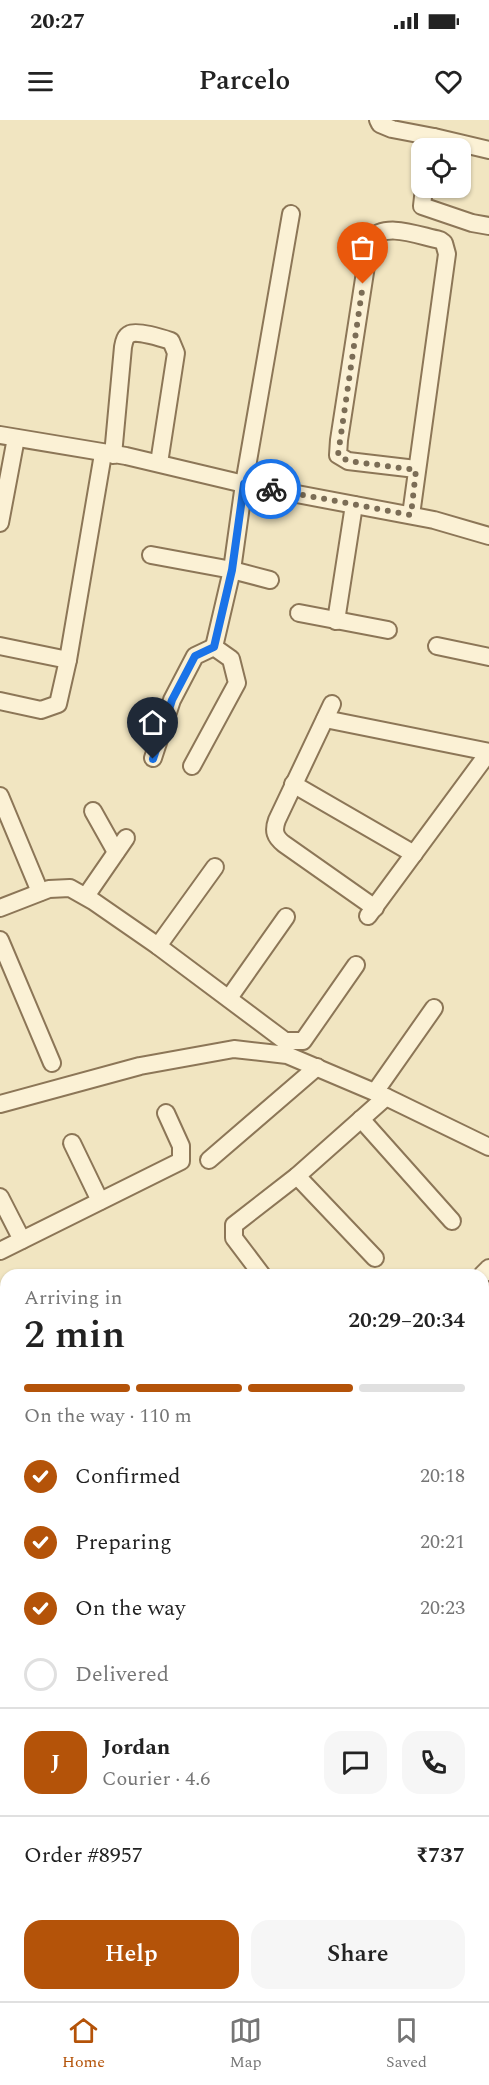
<!DOCTYPE html>
<meta charset="utf-8">
<style>
:root{--surface:#fff;--page:#f6f6f6;--text:#222;--muted:#767676;--line:#e0e0e0;--accent:#b45309}
body{margin:0;font-family:Spectral,serif;background:var(--page);color:var(--text);height:100vh;display:flex;flex-direction:column;font-size:22px;white-space:nowrap}
*{box-sizing:border-box;margin:0}
p{font-size:20px;color:var(--muted)}
.icon{flex:none;width:33px;height:33px;fill:none;stroke:currentColor;stroke-width:2;stroke-linecap:round;stroke-linejoin:round}
.map{position:relative;flex:1;overflow:hidden}
.sheet{position:absolute;left:0px;top:1149px;width:489px;height:732px;display:flex;flex-direction:column;background:var(--surface);border-radius:18px 18px 0 0;box-shadow:0 2px 4px #0004}
.sheet>*{flex:none}
.fabs{position:absolute;left:411px;top:18px;display:grid;gap:12px}
.fabs a{display:grid;place-items:center;width:60px;height:60px;border-radius:12px;background:var(--surface);box-shadow:0 2px 4px #0004;font-size:30px}
.pin{position:absolute;display:grid;place-items:center;width:51px;height:51px;color:#fff;margin:-62px -26px;border-radius:50% 50% 50% 0;rotate:-45deg;box-shadow:0 0 6px #0007}
.pin .icon{rotate:45deg}
.courier{position:absolute;display:grid;place-items:center;width:60px;height:60px;margin:-30px;border:4px solid #1a73e8;border-radius:50%;background:#fff;color:#222;box-shadow:0 2px 8px #0007}
.overview em{font-style:normal;font-weight:600}
.overview div{display:flex;flex-direction:column-reverse}
.overview{display:flex;align-items:center;justify-content:space-between;height:102px;padding:0 24px}
h1{font-size:39px;font-weight:600;line-height:45px}
.bar{display:grid;grid-template-columns:repeat(4,1fr);gap:9px 6px;align-content:center;height:72px;padding:0 24px}
.bar i{height:8px;border-radius:4px;background:var(--line)}
.bar .active{background:var(--accent)}
.bar p{grid-column:span 4}
.line{display:flex;align-items:center;gap:15px;padding:0 24px;border-top:2px solid var(--line)}
.line div{flex:1}
.round{display:grid;place-items:center;flex:none;width:63px;height:63px;border-radius:18px;background:var(--page)}
ol{padding:0 24px;list-style:none}
li{display:flex;align-items:center;gap:18px;height:66px}
li p{margin-inline-start:auto}
li .icon{padding:6px;border-radius:50%;background:var(--accent);color:#fff;stroke-width:4}
li:last-child{color:var(--muted)}
li i{width:33px;height:33px;border:3px solid var(--line);border-radius:50%}
.button{display:flex;gap:12px;margin-top:auto;padding:12px 24px}
.button a{flex:1;height:69px;border-radius:18px;background:var(--accent);color:#fff;font-size:24px;font-weight:600;line-height:69px;text-align:center}
.button a+a{background:var(--page);color:var(--text)}
.status{display:flex;justify-content:space-between;align-items:center;height:42px;padding:0 30px;background:var(--surface);direction:ltr}
.status svg{height:16px;fill:currentColor}
header{display:flex;justify-content:space-between;align-items:center;height:78px;padding:0 24px;background:var(--surface);font-size:27px;font-weight:600}
.tabs{display:flex;justify-content:space-around;align-items:center;height:84px;border-top:2px solid var(--line);background:var(--surface);font-size:16px;color:var(--muted)}
.tabs a{display:grid;justify-items:center;gap:3px}
.tabs .active{color:var(--accent)}
.map>svg:first-child{display:block}
</style>
<div class="status"><b>20:27</b><svg viewBox="0 0 49 12"><path d="M0 12V9h3v3zM5 12V6h3v6zM10 12V3h3v9zM15 12V0h3v12zM26 1h20v11H26zM47 4h2v5h-2z"/></svg></div>
<header><svg class="icon" aria-label="menu" viewBox="0 0 24 24"><path d="M4 6h16M4 12h16M4 18h16"/></svg>Parcelo<svg class="icon" aria-label="heart" viewBox="0 0 24 24"><path d="M12 20l-8-8c-3-5 5-10 8-4 3-6 11-1 8 4z"/></svg></header>
<div class="map">
<svg width="489" height="1881" viewBox="0 0 489 1881">
<rect width="100%" height="100%" fill="#f1e5c1"/>
<g fill="none" stroke-linecap="round" stroke-linejoin="round">
<defs>
<g id="street">
<polyline points="378,0 380,4 392,9 434,17 432,28"/>
<polyline points="434,17 489,30"/>
<polyline points="424,68 422,86 472,103 489,106"/>
<polyline points="0,315 126,336 244,364 434,400 489,416"/>
<path d="M113 335 123 227C124 222 125 216 130 214 137 210 162 218 171 221L176 233 159 343"/>
<path d="M411 395 447 134 444 123 440 120C419 116 385 101 370 120L339 320 338 335 348 341 416 349"/>
<polyline points="0,403 16,318"/>
<polyline points="151,435 232,450 270,460"/>
<polyline points="299,493 388,510"/>
<polyline points="336,501 354,385"/>
<polyline points="0,526 68,540"/>
<polyline points="437,526 489,537"/>
<polyline points="0,581 41,590 58,584 68,540 103,334"/>
<path d="M332 584 277 700C273 711 275 717 284 724L375 788"/>
<polyline points="325,599 489,632"/>
<polyline points="153,638 172,580 195,536 214,527"/>
<polyline points="192,646 237,563 231,539 214,527 232,450 244,364 291,94"/>
<polyline points="293,664 414,734"/>
<polyline points="0,676 40,772"/>
<polyline points="93,691 116,732"/>
<polyline points="86,776 126,718"/>
<polyline points="0,788 49,769 70,768 93,781 158,826 285,921 303,921 356,845"/>
<polyline points="368,796 489,632"/>
<polyline points="0,820 52,943"/>
<polyline points="158,826 215,747"/>
<polyline points="229,878 286,797"/>
<polyline points="375,972 434,888"/>
<polyline points="0,984 140,946 234,929 287,935 386,977 489,1027"/>
<polyline points="361,999 452,1101"/>
<polyline points="72,1023 100,1081"/>
<polyline points="209,1040 317,947"/>
<polyline points="297,1056 375,1138"/>
<polyline points="0,1077 22,1120"/>
<polyline points="0,1131 181,1041 181,1026 166,993"/>
<polyline points="262,1155 234,1118 234,1105 297,1056 386,977"/>
<polyline points="482,1155 489,1148"/>
<polyline points="0,1272 6,1269"/>
<polyline points="483,1283 489,1278"/>
<polyline points="483,1328 489,1333"/>
<polyline points="0,1338 6,1351"/>
<polyline points="483,1379 489,1377"/>
<polyline points="483,1532 489,1539"/>
<polyline points="0,1556 6,1554"/>
<polyline points="0,1574 6,1590"/>
<polyline points="483,1656 489,1663"/>
<polyline points="483,1833 489,1828"/>
<polyline points="385,1875 391,1881"/>
<polyline points="82,1881 91,1875"/>
<polyline points="430,1881 437,1875"/>
</g>
<g id="secondary">
<polyline points="0,1803 6,1816"/>
<polyline points="35,1875 38,1881"/>
</g>
</defs>
<use href="#street" stroke="#8c7657" stroke-width="20"/>
<use href="#secondary" stroke="#6e563a" stroke-width="27"/>
<use href="#street" stroke="#fbf1d5" stroke-width="16"/>
<use href="#secondary" stroke="#fbf1d5" stroke-width="24"/>
</g>
<g fill="none" stroke-linecap="round" stroke-linejoin="round">
<polyline stroke="#7b6d56" stroke-width="6" stroke-dasharray="0 10.8" points="271,369 411,395 416,350 348,341 338,335 363,164"/>
<polyline stroke="#1a73e8" stroke-width="8" points="153,639 172,580 195,536 214,527 232,450 244,364 271,369"/>
</g>
</svg>
<div class="fabs">
<a><svg class="icon" aria-label="locate" viewBox="0 0 24 24"><circle cx="12" cy="12" r="6"/><path d="M12 2v4M12 18v4M2 12h4M18 12h4"/></svg></a>
</div>
<div class="pin" style="left:363px;top:164px;background:#ea580c"><svg class="icon" aria-label="bag" viewBox="0 0 24 24"><path d="M5 8h14l-1 12H6zM9 8a3 3 0 0 1 6 0"/></svg></div>
<div class="pin" style="left:153px;top:639px;background:#1f2937"><svg class="icon" aria-label="home" viewBox="0 0 24 24"><path d="M3 11l9-7 9 7M6 9v11h12V9"/></svg></div>
<div class="courier" style="left:271px;top:369px"><svg class="icon" aria-label="bike" viewBox="0 0 24 24"><circle cx="6" cy="16" r="4"/><circle cx="18" cy="16" r="4"/><path d="M6 16l4-8h5l3 8M10 8l3 8H6M13 5h3"/></svg></div>
<section class="sheet">
<div class="overview"><div><h1>2 min</h1><p>Arriving in</p></div><em>20:29–20:34</em></div>
<div class="bar"><i class="active"></i><i class="active"></i><i class="active"></i><i></i><p>On the way · 110 m</p></div>
<ol>
<li><svg class="icon" aria-label="check" viewBox="0 0 24 24"><path d="M5 12l5 5 9-10"/></svg>Confirmed<p>20:18</p></li>
<li><svg class="icon" aria-label="check" viewBox="0 0 24 24"><path d="M5 12l5 5 9-10"/></svg>Preparing<p>20:21</p></li>
<li><svg class="icon" aria-label="check" viewBox="0 0 24 24"><path d="M5 12l5 5 9-10"/></svg>On the way<p>20:23</p></li>
<li><i></i>Delivered</li>
</ol>
<div class="line" style="height:108px"><b class="round" style="background:var(--accent);color:#fff">J</b><div><b>Jordan</b><p>Courier · 4.6</p></div><a class="round"><svg class="icon" aria-label="chat" viewBox="0 0 24 24"><path d="M4 5h16v11H9l-5 4z"/></svg></a><a class="round"><svg class="icon" aria-label="phone" viewBox="0 0 24 24"><path d="M5 4h4l2 5-3 2q2 4 5 5l2-3 5 2v4C11 20 4 13 5 4z"/></svg></a></div>
<div class="line" style="height:78px"><div>Order #8957</div><b>₹737</b></div>
<div class="button"><a>Help</a><a>Share</a></div>
</section>
</div>
<nav class="tabs">
<a class="active"><svg class="icon" aria-label="home" viewBox="0 0 24 24"><path d="M3 11l9-7 9 7M6 9v11h12V9"/></svg>Home</a>
<a><svg class="icon" aria-label="map" viewBox="0 0 24 24"><path d="M3 6l6-2 6 2 6-2v14l-6 2-6-2-6 2zM9 4v14M15 6v14"/></svg>Map</a>
<a><svg class="icon" aria-label="saved" viewBox="0 0 24 24"><path d="M7 4h10v16l-5-4-5 4z"/></svg>Saved</a>
</nav>
